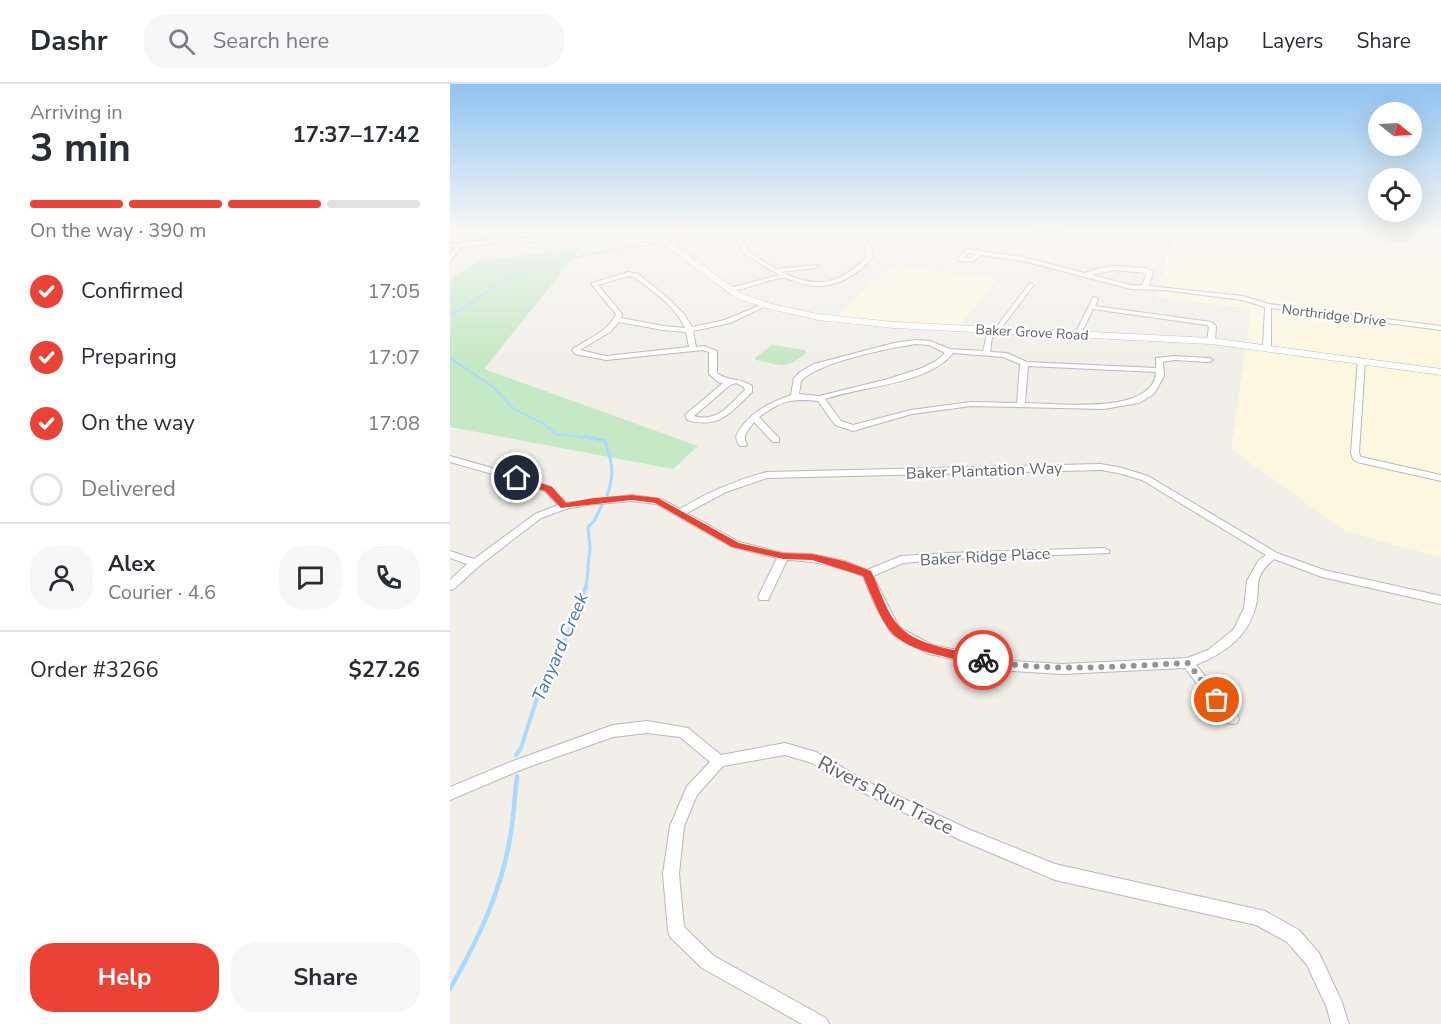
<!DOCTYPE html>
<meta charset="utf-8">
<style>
:root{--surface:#fff;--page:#f7f7f7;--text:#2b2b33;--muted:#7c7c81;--line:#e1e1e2;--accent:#ea4335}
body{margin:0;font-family:"Nunito Sans",sans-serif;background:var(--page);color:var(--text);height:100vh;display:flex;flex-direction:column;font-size:22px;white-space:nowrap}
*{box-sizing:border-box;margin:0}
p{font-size:20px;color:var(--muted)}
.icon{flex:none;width:33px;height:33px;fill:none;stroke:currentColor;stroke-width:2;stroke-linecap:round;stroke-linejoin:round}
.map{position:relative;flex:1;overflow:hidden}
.details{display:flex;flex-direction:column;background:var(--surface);width:450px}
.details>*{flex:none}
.needle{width:39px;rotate:108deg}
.controls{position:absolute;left:918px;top:18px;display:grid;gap:12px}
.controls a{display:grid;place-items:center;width:54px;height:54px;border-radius:50%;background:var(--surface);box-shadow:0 6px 24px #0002;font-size:30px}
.pin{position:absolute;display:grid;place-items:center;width:51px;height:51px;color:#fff;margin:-26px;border:3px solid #fff;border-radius:50%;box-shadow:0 2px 6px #0007}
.courier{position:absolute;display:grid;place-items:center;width:60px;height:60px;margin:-30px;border:4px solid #ea4335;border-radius:50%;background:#fff;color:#222;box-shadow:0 2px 8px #0007}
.headline em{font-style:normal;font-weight:700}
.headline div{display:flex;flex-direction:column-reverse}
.headline{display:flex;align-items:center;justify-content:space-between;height:102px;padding:0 30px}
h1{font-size:39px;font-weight:700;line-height:45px}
.bar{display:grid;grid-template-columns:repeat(4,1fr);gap:9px 6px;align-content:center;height:72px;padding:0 30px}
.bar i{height:8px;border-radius:4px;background:var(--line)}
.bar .current{background:var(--accent)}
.bar p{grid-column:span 4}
.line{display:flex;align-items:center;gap:15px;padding:0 30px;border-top:2px solid var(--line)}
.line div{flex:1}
.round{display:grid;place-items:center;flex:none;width:63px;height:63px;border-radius:24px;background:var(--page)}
ol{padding:0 30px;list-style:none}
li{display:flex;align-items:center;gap:18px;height:66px}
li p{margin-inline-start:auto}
li .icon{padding:6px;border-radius:50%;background:var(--accent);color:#fff;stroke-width:4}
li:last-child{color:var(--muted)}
li i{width:33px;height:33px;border:3px solid var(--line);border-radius:50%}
.cta{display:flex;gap:12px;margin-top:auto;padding:12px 30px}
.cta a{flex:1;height:69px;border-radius:24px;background:var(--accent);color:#fff;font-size:24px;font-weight:700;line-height:69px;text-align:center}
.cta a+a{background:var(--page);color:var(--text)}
header{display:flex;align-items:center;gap:36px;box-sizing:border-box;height:84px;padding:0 30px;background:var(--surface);border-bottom:2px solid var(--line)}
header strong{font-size:28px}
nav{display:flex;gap:33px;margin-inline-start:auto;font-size:21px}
.search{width:420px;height:54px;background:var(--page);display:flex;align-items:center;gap:15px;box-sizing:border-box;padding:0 21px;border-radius:24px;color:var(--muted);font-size:22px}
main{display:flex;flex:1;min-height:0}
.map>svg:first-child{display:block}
</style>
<header>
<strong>Dashr</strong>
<div class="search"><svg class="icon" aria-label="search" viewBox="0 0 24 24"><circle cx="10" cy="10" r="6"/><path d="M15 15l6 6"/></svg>Search here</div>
<nav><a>Map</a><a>Layers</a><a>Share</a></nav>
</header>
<main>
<section class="details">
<div class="headline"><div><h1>3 min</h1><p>Arriving in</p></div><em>17:37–17:42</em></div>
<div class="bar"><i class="current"></i><i class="current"></i><i class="current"></i><i></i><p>On the way · 390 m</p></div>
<ol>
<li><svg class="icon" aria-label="check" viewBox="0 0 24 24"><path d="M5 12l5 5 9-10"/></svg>Confirmed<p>17:05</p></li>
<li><svg class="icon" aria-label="check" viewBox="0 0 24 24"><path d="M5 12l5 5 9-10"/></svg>Preparing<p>17:07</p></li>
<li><svg class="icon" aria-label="check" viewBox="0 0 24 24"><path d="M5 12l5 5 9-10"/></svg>On the way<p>17:08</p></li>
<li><i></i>Delivered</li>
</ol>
<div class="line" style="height:108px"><a class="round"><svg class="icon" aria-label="person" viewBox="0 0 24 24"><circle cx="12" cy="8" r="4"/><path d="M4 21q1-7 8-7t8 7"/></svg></a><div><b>Alex</b><p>Courier · 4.6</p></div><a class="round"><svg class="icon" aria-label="chat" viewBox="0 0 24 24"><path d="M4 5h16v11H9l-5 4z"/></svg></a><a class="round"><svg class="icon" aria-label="phone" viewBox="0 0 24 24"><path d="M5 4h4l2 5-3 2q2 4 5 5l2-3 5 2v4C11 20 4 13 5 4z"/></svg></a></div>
<div class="line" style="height:78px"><div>Order #3266</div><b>$27.26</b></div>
<div class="cta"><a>Help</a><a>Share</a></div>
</section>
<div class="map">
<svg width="991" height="940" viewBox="0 0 991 940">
<rect width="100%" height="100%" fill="#f1efe8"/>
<g fill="#fef7e0">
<polygon points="724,145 785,145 844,151 844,145 991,145 991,474 895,447 781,365 801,225 706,213"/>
<polygon points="440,181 548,194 504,249 380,239"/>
</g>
<g fill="#c5e8c5">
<polygon points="131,164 34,285 248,362 223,385 0,343 0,195 29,177"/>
<path d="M322 261 355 266 356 269C334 287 332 281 306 276L305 274Z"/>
</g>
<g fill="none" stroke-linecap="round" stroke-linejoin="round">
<g stroke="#aadaff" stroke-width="1.5">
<polyline points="227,155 234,145"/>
<polyline points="0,232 53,198 95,179 172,164 209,160"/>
</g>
<polyline stroke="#aadaff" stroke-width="2" points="0,274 42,302 64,325 94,340 106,350 141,354"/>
<g stroke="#aadaff" stroke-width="3">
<path d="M135 352 155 357C162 376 165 392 157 411"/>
<polyline points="136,504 140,464 138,443 144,437 152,421"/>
</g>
<g stroke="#aadaff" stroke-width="4">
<polyline points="66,671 71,664 87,614 121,543 136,502"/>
<polyline points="67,695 67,692"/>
</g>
<path stroke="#aadaff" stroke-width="4.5" d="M0 905C27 857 51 809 60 754 64 734 64 714 67 694"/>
</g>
<polygon fill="#cccac5" stroke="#d6d1c6" stroke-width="1.5" points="945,145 958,145 966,146 956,158 937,157 941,152 938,152"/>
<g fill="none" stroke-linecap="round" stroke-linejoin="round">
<defs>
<g id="street">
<polygon points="72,145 78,145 67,152 90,157 90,159 62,155 39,160 12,163 0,177 0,171 6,163 0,164 0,160 48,155"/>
<path d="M300 145H304L305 151 296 163 297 167 326 185 367 181 368 182 365 184 331 188C368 205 388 201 417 173L416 165 401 145H406L422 165 423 173C406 192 384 206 357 201 349 200 339 193 331 194 312 197 294 207 276 207V205L329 191 292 168 290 163 299 151Z"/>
<polygon points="577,145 616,145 613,147 580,147"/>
<polygon points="649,145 659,145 698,153 695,155"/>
<path d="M517 165 573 173 635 189 649 184 664 182 696 184 703 188 699 202 793 212 819 220 991 242V246L821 224V263L817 265 813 263 815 223 792 216 714 206 681 205 573 177 531 171 524 177H508V175ZM518 169 526 170 521 174H514ZM664 186 697 189 692 201H681L641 191Z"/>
<path d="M178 188 188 190 217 213 234 230 242 243 275 236 313 220 318 221 280 239 243 247 246 263 254 262 267 267V289C279 298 289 293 302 302V308C280 329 270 345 237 336L235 331 273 299 268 298 259 290V268L253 266 156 276 125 270 122 266C137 254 158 249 166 230L142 201V199ZM178 192 184 193C203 208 225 221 235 244L213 242 171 234 172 230 148 201ZM169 238 213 246 236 248 239 263 156 272 130 266 160 248ZM286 299 294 303 295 306C280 320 267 339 244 332L280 301Z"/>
<path d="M581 199 584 201 583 202 549 247 542 253 540 268 557 269 577 278 706 284V274L724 272 759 274 763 276 759 278 724 276 713 278 714 292 704 310 689 319 654 325 521 322 462 330 403 347 385 341 368 317C341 314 331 317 309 333L329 354V358H323L304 338C299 346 291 351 297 360L296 362H290C283 353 287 349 293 341 306 325 322 318 341 311L344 294 350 288 364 280 444 259 466 256 480 257 500 265 533 267 537 251 545 245 579 200ZM466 260 479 261 495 269 486 277 472 284 438 295 369 312 349 310 351 297C369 278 439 264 466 260ZM503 269 553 273 570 280 567 319 521 318 461 326 403 341 391 337 375 315C411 302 478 301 503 269ZM578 282 706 288C704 332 605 319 575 319Z"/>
<polygon points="645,213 648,215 645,222 761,238 766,242 765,257 761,259 757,257 759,243 757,241 643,225 631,250 626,251 625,250 643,214"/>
<polygon points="908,274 915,276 909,369 911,373 991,391 991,397 907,378 903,375 901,369"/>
<path d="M0 372 70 392 101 403 116 419 182 411 211 415 230 425C258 408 286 396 317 388L651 380 672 384 698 392 827 469 874 486 991 512V520L872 493 824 475C800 496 812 502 805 525 796 555 774 569 746 581L787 631 789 635 787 639 782 640 777 639 735 584 612 590 563 587 479 570 441 549 425 521 413 492C386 482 365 477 337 476L318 516H310L308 513 327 474 282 463 206 420 182 417 137 421 116 425 91 434 29 482 4 505 0 506V496L17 480 0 474V467L24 475 85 430 108 421 95 407 64 396 0 378ZM651 386 668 389 692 396 816 471 808 477 797 497 794 524 784 545 758 566 737 574 612 580 563 577 482 561 449 543 423 492 453 479 498 475 659 469 660 467 655 464 498 469 451 472 417 486 395 477 361 470 333 469 289 458 237 429 276 408 317 394Z"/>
<polygon points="197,637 238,644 271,671 335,659 366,668 416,697 518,745 605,780 815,827 849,846 869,869 891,916 899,940 881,940 877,924 857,881 837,858 806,841 605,796 508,755 406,705 362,679 335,671 273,682 247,711 234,742 229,790 234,843 264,872 376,934 379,940 352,940 252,884 220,853 218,847 213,790 220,742 237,702 260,678 230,653 197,649 163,653 73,685 0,716 0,703 63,677 163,641"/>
</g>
<g id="secondary">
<polygon points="193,145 202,145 292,210 322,220 368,230 444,238 761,254 991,285 991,291 761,260 444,244 368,236 316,224 286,214"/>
<polygon points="979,145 991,145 991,149 980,147"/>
</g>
</defs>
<use href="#street" stroke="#b5b8bc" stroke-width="2"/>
<use href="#secondary" stroke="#b6babf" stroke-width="1"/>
<use href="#street" fill="#fff" fill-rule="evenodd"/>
<use href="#secondary" fill="#fff" fill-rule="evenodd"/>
</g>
<linearGradient id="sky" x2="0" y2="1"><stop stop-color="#8fc3f1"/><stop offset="0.53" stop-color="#f9f8f5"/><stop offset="1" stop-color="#f9f8f5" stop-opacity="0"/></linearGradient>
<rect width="991" height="276" fill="url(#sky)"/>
<path fill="#ea4335" d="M67 391 102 403 116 419 144 414 182 411 208 414 289 459 333 469 362 470 394 477 421 487C430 504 435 527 449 542 467 562 508 567 533 571L538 576 533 580C507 575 458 569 440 547 428 531 421 510 413 492L362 476 333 475 282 463 205 419 182 416 111 424 95 407 64 395 63 394Z"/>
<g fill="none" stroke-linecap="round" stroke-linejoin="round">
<path stroke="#929495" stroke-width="6" stroke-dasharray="0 10.8" d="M533 576C601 589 669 582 738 579L767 616"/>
</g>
<g text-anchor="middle" stroke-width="4.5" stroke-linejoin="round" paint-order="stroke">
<g font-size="14" fill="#5f6368" stroke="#fff">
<text transform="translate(884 231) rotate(7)" y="5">Northridge Drive</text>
<text transform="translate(582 248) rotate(3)" y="5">Baker Grove Road</text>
</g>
<g font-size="16" fill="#5f6368" stroke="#fff">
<text transform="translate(534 386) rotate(-2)" y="6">Baker Plantation Way</text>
<text transform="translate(535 472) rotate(-3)" y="6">Baker Ridge Place</text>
</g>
<g font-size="18" font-style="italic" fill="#4174aa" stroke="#fff">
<text transform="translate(110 563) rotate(-67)" y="6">Tanyard Creek</text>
</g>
<g font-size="20" fill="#5f6368" stroke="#fff">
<text transform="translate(436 711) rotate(27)" y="7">Rivers Run Trace</text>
</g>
</g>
</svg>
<div class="controls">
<a><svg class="needle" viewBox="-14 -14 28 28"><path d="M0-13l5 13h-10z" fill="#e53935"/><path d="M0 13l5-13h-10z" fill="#7c7c81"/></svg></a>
<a><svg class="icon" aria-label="locate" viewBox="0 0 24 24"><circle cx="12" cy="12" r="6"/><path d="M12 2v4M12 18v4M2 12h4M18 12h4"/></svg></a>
</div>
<div class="pin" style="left:767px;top:616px;background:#ea580c"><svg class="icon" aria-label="bag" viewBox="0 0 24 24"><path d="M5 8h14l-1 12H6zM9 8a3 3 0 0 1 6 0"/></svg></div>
<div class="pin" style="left:67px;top:394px;background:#1f2937"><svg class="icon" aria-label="home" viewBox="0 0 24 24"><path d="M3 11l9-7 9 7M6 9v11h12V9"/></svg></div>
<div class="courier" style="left:533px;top:576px"><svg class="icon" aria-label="bike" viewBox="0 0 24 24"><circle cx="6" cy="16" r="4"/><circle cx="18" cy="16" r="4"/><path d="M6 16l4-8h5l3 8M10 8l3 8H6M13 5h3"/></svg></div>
</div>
</main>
